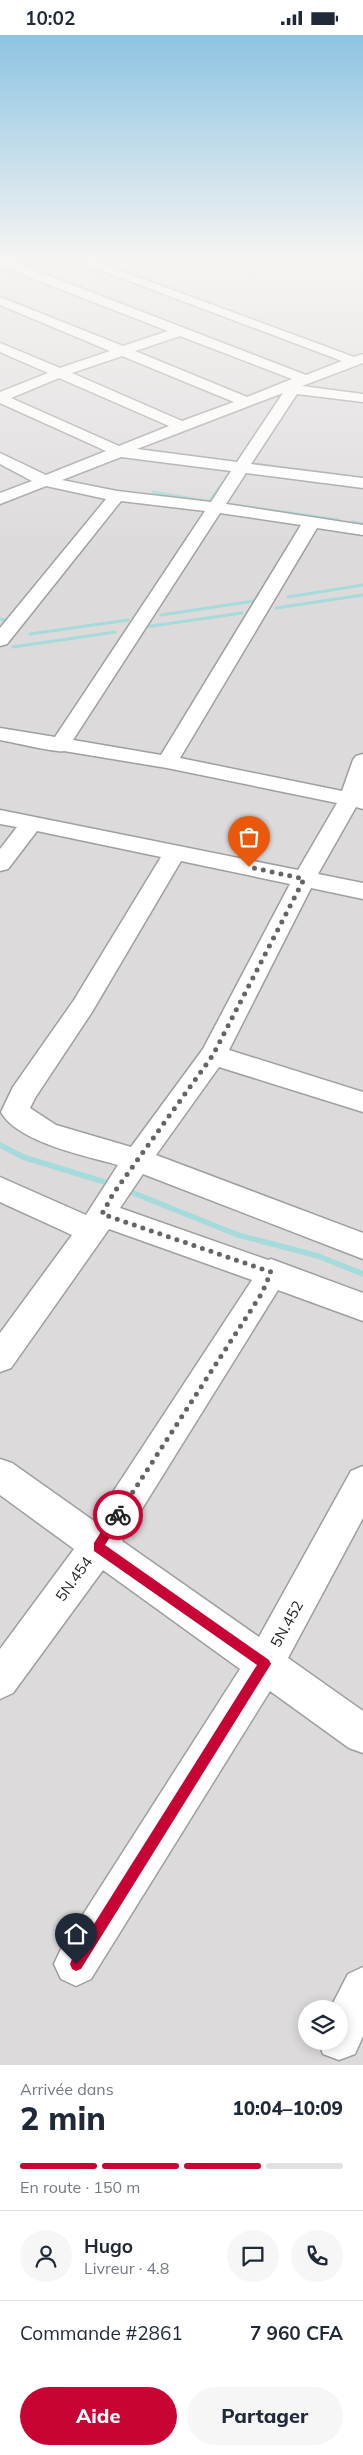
<!DOCTYPE html>
<html lang="fr">
<meta charset="utf-8">
<style>
:root{--surface:#fff;--page:#f6f6f7;--text:#1f2937;--muted:#747a83;--line:#e0e1e3;--accent:#c70434}
body{margin:0;font-family:Mulish,sans-serif;background:var(--page);color:var(--text);height:100vh;display:flex;flex-direction:column;font-size:19px;white-space:nowrap}
*{box-sizing:border-box;margin:0}
p{font-size:16px;color:var(--muted)}
.icon{flex:none;width:28px;height:28px;fill:none;stroke:currentColor;stroke-width:2;stroke-linecap:round;stroke-linejoin:round}
.map{position:relative;height:2030px;overflow:hidden}
.panel{display:flex;flex-direction:column;background:var(--surface);flex:1}
.panel>*{flex:none}
.buttons{position:absolute;left:298px;top:1965px;display:grid;gap:10px}
.buttons a{display:grid;place-items:center;width:50px;height:50px;border-radius:50%;background:var(--surface);box-shadow:0 2px 12px #0003;font-size:25px}
.pin{position:absolute;display:grid;place-items:center;width:42px;height:42px;color:#fff;margin:-51px -21px;border-radius:50% 50% 50% 0;rotate:-45deg;box-shadow:0 0 5px #0007}
.pin .icon{rotate:45deg}
.courier{position:absolute;display:grid;place-items:center;width:50px;height:50px;margin:-25px;border:4px solid #c70434;border-radius:50%;background:#fff;color:#222;box-shadow:0 1px 6px #0007}
.headline em{font-style:normal;font-weight:800}
.headline div{display:flex;flex-direction:column-reverse}
.headline{display:flex;align-items:center;justify-content:space-between;height:85px;padding:0 20px}
h1{font-size:32px;font-weight:800;line-height:38px}
.bar{display:grid;grid-template-columns:repeat(4,1fr);gap:8px 5px;align-content:center;height:60px;padding:0 20px}
.bar i{height:6px;border-radius:4px;background:var(--line)}
.bar .current{background:var(--accent)}
.bar p{grid-column:span 4}
.line{display:flex;align-items:center;gap:12px;padding:0 20px;border-top:1px solid var(--line)}
.line div{flex:1}
.round{display:grid;place-items:center;flex:none;width:52px;height:52px;border-radius:26px;background:var(--page)}
.action{display:flex;gap:10px;margin-top:auto;padding:10px 20px}
.action a{flex:1;height:58px;border-radius:30px;background:var(--accent);color:#fff;font-size:20px;font-weight:800;line-height:58px;text-align:center}
.action a+a{background:var(--page);color:var(--text)}
.status{display:flex;justify-content:space-between;align-items:center;height:35px;padding:0 25px;background:var(--surface);direction:ltr}
.status svg{height:14px;fill:currentColor}
.map>svg:first-child{display:block}
</style>
<div class="status"><b>10:02</b><svg viewBox="0 0 49 12"><path d="M0 12V9h3v3zM5 12V6h3v6zM10 12V3h3v9zM15 12V0h3v12zM26 1h20v11H26zM47 4h2v5h-2z"/></svg></div>
<div class="map">
<svg width="363" height="2030" viewBox="0 0 363 2030">
<rect width="100%" height="100%" fill="#eee8e4"/>
<path fill="#dcdadb" fill-rule="evenodd" d="M0 227H363V2030H0ZM306 1974H339V2006H306Z"/>
<g fill="none" stroke-linecap="round" stroke-linejoin="round">
<g stroke="#a5dbda" stroke-width="3">
<polyline points="252,429 276,432"/>
<polyline points="153,457 199,465"/>
<polyline points="202,465 210,466 228,441"/>
<polyline points="224,465 227,469 339,485"/>
<polyline points="352,487 363,489"/>
<polyline points="288,562 363,550"/>
<polyline points="276,573 363,560"/>
<polyline points="161,580 254,566"/>
<polyline points="0,584 11,586"/>
<polyline points="145,592 242,578"/>
<polyline points="30,599 128,585"/>
<polyline points="13,612 115,597"/>
</g>
<g stroke="#a5dbda" stroke-width="5.5">
<polyline points="0,1110 23,1122 111,1149"/>
<polyline points="126,1155 238,1200 318,1221 363,1239"/>
</g>
<defs>
<g id="minor">
<path d="M0 227H13L306 340 342 326 79 227H97L354 322 363 319V328L302 351 363 359V367L297 359 251 429 363 443V453L246 438 226 469 363 490V500L317 493 180 723 342 756 353 725 356 721 363 719V774L356 772 318 839 363 848V864L311 853 229 1015 363 1057V1077L219 1032 156 1120 363 1198V1224L143 1139 120 1173 268 1225 271 1224 363 1258V1286L278 1255 122 1506 259 1602 351 1436 363 1431V1483L288 1623 363 1676V1718L349 1713 270 1656 91 1944 76 1951 61 1944 54 1929 61 1914 240 1634 103 1535 13 1658 0 1664V1614L74 1514 0 1460V1424L12 1428 94 1486 252 1245 109 1194 11 1333 0 1337V1298L72 1200 0 1167V1142L86 1180 118 1130C86 1121 17 1107 1 1077L13 1052 74 965 161 822 37 796 8 834 0 836V814L17 792 0 789V775L298 835 337 768 167 733 64 716C57 718 12 707 0 705V693L55 702 205 476 121 466 7 609 0 611V593L106 464 46 451 0 469V458L32 446 0 429V418L46 440 106 416 0 368V357L48 338 0 317V308L60 333 110 316 0 270V262L123 311 168 296 0 231ZM180 301 292 344 247 362 135 316ZM122 321 234 367 182 386 72 338ZM59 343 169 391 119 411 11 363ZM283 358 237 427 137 414ZM121 422 231 436 211 467 117 456 62 445ZM220 478 301 490 161 720 73 705ZM181 826 290 849 203 1014 131 1112 56 1090 30 1073 35 1063 92 977Z"/>
<polygon points="363,1932 363,2001 355,2019 339,2025 323,2019 318,2006 339,2006 339,1974 330,1974 348,1939"/>
</g>
</defs>
<use href="#minor" stroke="#9f9f9f" stroke-width="3"/>
<use href="#minor" fill="#fff" fill-rule="evenodd"/>
</g>
<linearGradient id="sky" x2="0" y2="1"><stop stop-color="#8dc4e2"/><stop offset="0.44" stop-color="#f7f5f3"/><stop offset="1" stop-color="#f7f5f3" stop-opacity="0"/></linearGradient>
<rect width="363" height="512" fill="url(#sky)"/>
<polygon fill="#c70434" points="118,1475 124,1480 105,1510 269,1625 271,1629 81,1934 76,1936 72,1934 70,1929 72,1924 257,1630 94,1516 94,1508 114,1476"/>
<g fill="none" stroke-linecap="round" stroke-linejoin="round">
<polyline stroke="#676563" stroke-width="5" stroke-dasharray="0 9" points="118,1480 262,1258 271,1237 102,1179 113,1159 213,1020 304,844 249,832"/>
</g>
<g text-anchor="middle" stroke-width="5" stroke-linejoin="round" paint-order="stroke">
<g font-size="15" fill="#1e1e1e" stroke="#fff">
<text transform="translate(74 1544) rotate(-54)" y="5">5N.454</text>
<text transform="translate(287 1589) rotate(-61)" y="5">5N.452</text>
</g>
</g>
</svg>
<div class="buttons">
<a><svg class="icon" aria-label="layers" viewBox="0 0 24 24"><path d="M12 4l9 5-9 5-9-5zM3 14l9 5 9-5"/></svg></a>
</div>
<div class="pin" style="left:249px;top:832px;background:#ea580c"><svg class="icon" aria-label="bag" viewBox="0 0 24 24"><path d="M5 8h14l-1 12H6zM9 8a3 3 0 0 1 6 0"/></svg></div>
<div class="pin" style="left:76px;top:1929px;background:#1f2937"><svg class="icon" aria-label="home" viewBox="0 0 24 24"><path d="M3 11l9-7 9 7M6 9v11h12V9"/></svg></div>
<div class="courier" style="left:118px;top:1480px"><svg class="icon" aria-label="bike" viewBox="0 0 24 24"><circle cx="6" cy="16" r="4"/><circle cx="18" cy="16" r="4"/><path d="M6 16l4-8h5l3 8M10 8l3 8H6M13 5h3"/></svg></div>
</div>
<section class="panel">
<div class="headline"><div><h1>2 min</h1><p>Arrivée dans</p></div><em>10:04–10:09</em></div>
<div class="bar"><i class="current"></i><i class="current"></i><i class="current"></i><i></i><p>En route · 150 m</p></div>
<div class="line" style="height:90px"><a class="round"><svg class="icon" aria-label="person" viewBox="0 0 24 24"><circle cx="12" cy="8" r="4"/><path d="M4 21q1-7 8-7t8 7"/></svg></a><div><b>Hugo</b><p>Livreur · 4.8</p></div><a class="round"><svg class="icon" aria-label="chat" viewBox="0 0 24 24"><path d="M4 5h16v11H9l-5 4z"/></svg></a><a class="round"><svg class="icon" aria-label="phone" viewBox="0 0 24 24"><path d="M5 4h4l2 5-3 2q2 4 5 5l2-3 5 2v4C11 20 4 13 5 4z"/></svg></a></div>
<div class="line" style="height:65px"><div>Commande #2861</div><b>7 960 CFA</b></div>
<div class="action"><a>Aide</a><a>Partager</a></div>
</section>
